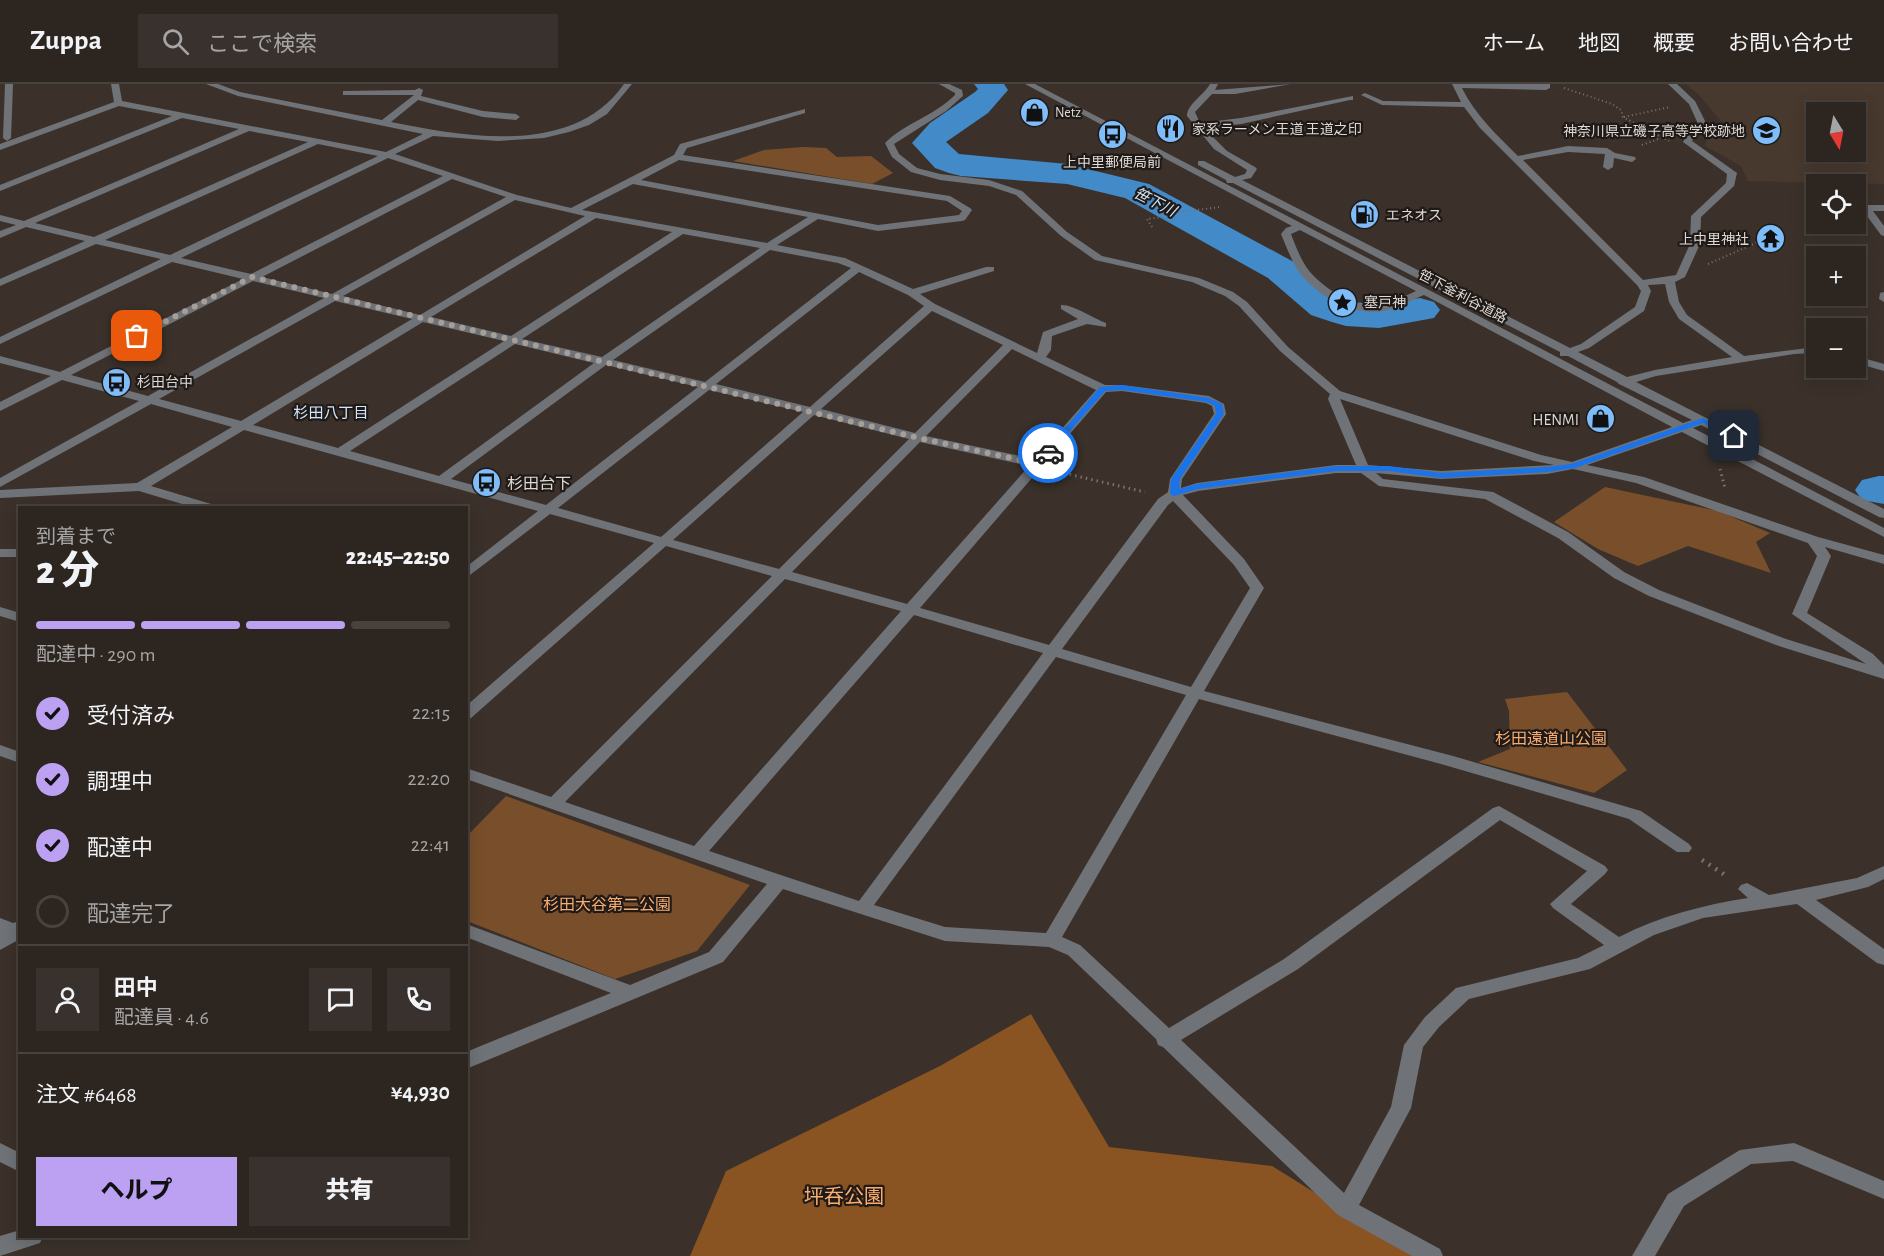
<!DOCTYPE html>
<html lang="ja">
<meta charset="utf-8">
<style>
:root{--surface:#2c2520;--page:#38312d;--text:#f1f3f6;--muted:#a6a5a5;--line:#48423e;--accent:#bca0f2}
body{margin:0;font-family:"Alegreya Sans","Noto Sans JP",sans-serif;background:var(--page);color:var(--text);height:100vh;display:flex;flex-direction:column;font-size:22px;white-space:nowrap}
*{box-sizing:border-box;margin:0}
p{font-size:20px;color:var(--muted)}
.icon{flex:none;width:33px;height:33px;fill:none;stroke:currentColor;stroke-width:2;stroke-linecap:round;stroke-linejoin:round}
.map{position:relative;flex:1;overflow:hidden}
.details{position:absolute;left:18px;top:422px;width:450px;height:732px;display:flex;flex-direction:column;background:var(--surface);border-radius:0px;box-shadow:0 3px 15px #0003,0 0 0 2px var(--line)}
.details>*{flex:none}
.needle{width:39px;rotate:170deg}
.fabs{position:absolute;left:1806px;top:18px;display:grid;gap:12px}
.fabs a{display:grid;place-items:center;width:60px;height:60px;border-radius:0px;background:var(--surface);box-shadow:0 3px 15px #0003,0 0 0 2px var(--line);font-size:30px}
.pin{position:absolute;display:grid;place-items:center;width:51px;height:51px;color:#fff;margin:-26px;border-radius:12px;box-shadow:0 3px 9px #0006}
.courier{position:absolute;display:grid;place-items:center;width:60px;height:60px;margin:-30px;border:4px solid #1a73e8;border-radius:50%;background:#fff;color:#222;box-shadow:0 2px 8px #0007}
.headline em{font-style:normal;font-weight:800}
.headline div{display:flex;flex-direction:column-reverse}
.headline{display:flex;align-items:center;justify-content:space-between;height:102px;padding:0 18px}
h1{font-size:39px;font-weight:800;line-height:45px}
.bar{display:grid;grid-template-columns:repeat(4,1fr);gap:9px 6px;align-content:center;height:72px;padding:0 18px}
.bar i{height:8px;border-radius:4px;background:var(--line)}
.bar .active{background:var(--accent)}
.bar p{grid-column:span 4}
.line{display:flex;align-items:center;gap:15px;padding:0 18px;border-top:2px solid var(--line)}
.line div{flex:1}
.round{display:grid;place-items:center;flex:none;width:63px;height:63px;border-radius:0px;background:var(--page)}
ol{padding:0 18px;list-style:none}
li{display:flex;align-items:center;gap:18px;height:66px}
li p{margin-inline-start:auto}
li .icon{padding:6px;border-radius:50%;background:var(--accent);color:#111;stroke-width:4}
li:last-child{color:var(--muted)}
li i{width:33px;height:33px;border:3px solid var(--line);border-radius:50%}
.cta{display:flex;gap:12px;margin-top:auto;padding:12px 18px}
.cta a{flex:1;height:69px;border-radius:0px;background:var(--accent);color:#111;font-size:24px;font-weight:800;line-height:69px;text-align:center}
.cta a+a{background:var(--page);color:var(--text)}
header{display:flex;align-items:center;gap:36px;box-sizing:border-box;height:84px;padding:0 30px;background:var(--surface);border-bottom:2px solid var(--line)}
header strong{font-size:28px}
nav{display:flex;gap:33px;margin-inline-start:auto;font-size:21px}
.search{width:420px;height:54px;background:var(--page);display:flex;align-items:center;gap:15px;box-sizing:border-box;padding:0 21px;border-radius:0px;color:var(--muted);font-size:22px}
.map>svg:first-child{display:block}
</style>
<header>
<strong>Zuppa</strong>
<div class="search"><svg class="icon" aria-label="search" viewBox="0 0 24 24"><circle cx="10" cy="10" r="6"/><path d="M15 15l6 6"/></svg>ここで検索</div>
<nav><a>ホーム</a><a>地図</a><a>概要</a><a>お問い合わせ</a></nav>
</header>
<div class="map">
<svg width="1884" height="1172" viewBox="0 0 1884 1172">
<rect width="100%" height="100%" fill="#3b312a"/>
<path fill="#48392e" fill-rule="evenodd" d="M1686 0H1884V100L1748 97 1741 82 1705 62 1707 53 1724 41 1701 13ZM1816 28H1856V68H1816Z"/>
<g fill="#794f2b">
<polygon points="803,63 826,64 837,73 871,72 893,89 872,100 733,77 764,66"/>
<polygon points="1605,403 1718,427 1770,449 1756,458 1771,489 1688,462 1638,482 1598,465 1554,438"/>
<polygon points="1567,608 1627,686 1594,709 1478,678 1510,665 1509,627 1505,615"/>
<polygon points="506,712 750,801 697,867 615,895 467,837 467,752"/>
</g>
<polygon fill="#8a5322" points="1031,930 1109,1063 1272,1082 1417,1172 690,1172 726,1087 940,982"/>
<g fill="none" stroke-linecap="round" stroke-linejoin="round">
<g fill="#438ac9" fill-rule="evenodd">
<polygon points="974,0 1004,0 1008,6 988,29 946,58 959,70 1067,80 1149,100 1294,178 1339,215 1350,218 1379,220 1420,214 1434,218 1440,226 1434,234 1379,244 1346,242 1332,238 1311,231 1268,194 1125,114 1067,100 961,92 949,89 935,84 912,59 930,39 975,8 978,5"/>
<polygon points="1879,392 1884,392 1884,420 1862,416 1855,406 1862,396"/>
</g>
<g stroke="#7b736c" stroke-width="2" stroke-dasharray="1 3" stroke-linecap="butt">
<polyline points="1564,4 1612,20 1621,26 1623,33 1669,57"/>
<polyline points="1624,33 1670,23"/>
<polyline points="1642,61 1661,54"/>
<polyline points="1152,143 1147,135 1162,133 1162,130 1221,123"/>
<polyline points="1708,180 1763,156"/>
</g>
<g stroke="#7b736c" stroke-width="3" stroke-dasharray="1.5 4" stroke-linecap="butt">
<polyline points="1720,385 1725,404"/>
<polyline points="1059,388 1145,408"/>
</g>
<polyline stroke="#7b736c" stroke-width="4.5" stroke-dasharray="2 6" stroke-linecap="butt" points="1702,776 1728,793"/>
<g fill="#6f7377" fill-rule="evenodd">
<polygon points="5,0 13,0 11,54 7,57 3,54"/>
<path d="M111 0H119L122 17 386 68 423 50 238 12 206 0H218L240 8 382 36 414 11H343V7L415 6 419 4 423 6 421 12 483 27 516 30 520 33 516 36 483 33 418 16 391 38C466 53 573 73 624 0H632L607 30 589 41 569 48 544 54 498 57 433 52 395 70 517 111 571 124 674 71 680 60 805 25V29L687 64 683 71 950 112 970 124 972 126 965 136 962 137 878 147 818 135 777 161 845 174 913 205 986 183H994V187L920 210 935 220 1037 269 1043 248 1078 235 1061 225V221C1072 220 1093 234 1106 239V243L1087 240 1052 252 1051 266 1046 273 1105 301H1122L1209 312 1224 320 1226 330 1182 395 1181 404 1197 399 1336 381H1356L1328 315 1330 310 1280 267 1239 222 1225 212 1192 198 1095 176 1061 152 1016 111 989 102 940 96 911 88 892 73 885 59C905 39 934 32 955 11V9L939 0H949L962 6 963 12 946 27 894 60 899 70 917 84 940 90 989 96 1022 107 1067 148 1102 172 1199 194 1233 208 1247 218 1288 263 1340 307 1541 371 1572 378 1672 343 1424 211C1411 216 1398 224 1384 227 1355 232 1321 214 1302 192 1292 179 1287 164 1281 150L1286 144 1292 142 1025 0H1035L1683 339 1692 336 1619 300 1617 298 1568 272H1560V268L1233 99H1227L1226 96 1198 81V77H1204L1235 93 1245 90 1247 86 1214 65 1187 32C1187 20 1204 11 1210 0H1218L1215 6 1291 0 1235 10H1212L1195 28 1200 39 1241 34 1353 12V16H1350L1241 40 1204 44 1227 67 1255 83 1257 85 1251 94 1242 96 1570 264 1581 260 1635 223 1641 207 1637 201 1480 44 1464 23 1382 21 1361 11 1365 9 1383 17 1461 18 1452 0H1550V4L1546 6 1462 4C1475 31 1497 51 1518 72L1568 62 1607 64 1615 69 1635 73 1636 75 1632 78 1614 74 1613 83 1608 86 1603 83 1605 70 1568 68 1523 76 1643 196 1676 191 1690 160 1691 132 1726 99 1727 90 1683 58 1688 49 1699 42 1689 20 1668 0H1677L1695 17 1708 43 1694 53 1692 57 1737 89 1734 102 1701 133 1700 160 1685 193 1675 198 1679 218 1687 231 1744 272 1816 263V269L1794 270 1656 292 1636 298 1884 425V434L1879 433 1701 341 1693 344 1884 444V453L1682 348 1587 381 1644 393 1818 453 1884 471V480L1825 463 1831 472 1807 529 1873 570 1884 581V595L1776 561 1649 512 1614 494 1558 454 1485 415 1379 402 1361 389H1336L1198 407 1183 411 1244 475 1264 504 1204 607 1453 672 1641 727 1689 760 1692 764 1689 768H1677L1629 735 1441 680 1199 615 1062 853 1080 861 1169 944 1284 875 1493 724 1499 722 1605 782 1608 786 1605 790 1571 820 1619 853C1660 832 1703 821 1748 814L1738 805 1741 801 1747 799 1769 811 1857 794 1884 782V795L1868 803 1816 816 1884 865V881L1877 879 1797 820 1703 834 1654 851 1590 885 1469 915 1439 943 1423 963 1411 1024 1359 1121 1440 1165 1443 1172H1412L1338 1131 1163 963 1158 961 1156 955 1068 871 1049 863 945 857 783 805 723 878 466 985V968L611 909 466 853V840L630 901 709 868 767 800 466 695V684L551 713 772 492 666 462 471 634 466 636V622L654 459 550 430 466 494V483L538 427 244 346 151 402 211 420 213 423H192L139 407 0 414V406L137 399 232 343 151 320 0 403V394L139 317 62 296 0 327V318L51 292 0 279V272L60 288 243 195 172 178 0 260V253L161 175 96 160 0 202V195L85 157 26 143 0 154V147L16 141 0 137V131L24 137 239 45 182 34 0 107V101L172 32 119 22 0 66V60L114 18ZM249 47 308 58 94 153 35 139ZM318 60 378 72 170 171 105 156ZM388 74 443 92 251 190 181 174ZM679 76 947 117 962 127 959 131 878 141 641 96ZM452 95 506 113 332 210 262 193ZM633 100 808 133 767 159 582 126ZM515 116 585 132 420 231 343 212ZM596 134 672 148 511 252 431 233ZM1300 146 1416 207C1405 212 1392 219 1380 221 1355 224 1327 207 1310 188 1301 177 1296 163 1291 150ZM683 150 760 164 602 273 522 255ZM770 166 838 179 851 184 705 298 613 276ZM859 188 908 211 924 222 810 323 716 300ZM253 197 324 214 148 312 71 291ZM1665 200 1669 218 1679 235 1732 273 1655 286 1627 293 1578 268 1589 264 1644 227 1651 207 1648 201ZM335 217 412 235 241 337 159 315ZM932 227 1003 261 915 349 821 325ZM423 238 504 257 338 364 253 341ZM515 260 594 279 439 392 350 367ZM1012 265 1096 306 1035 375 926 352ZM606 281 698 303 546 421 451 395ZM709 306 803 328 661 453 558 424ZM1122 307 1206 319 1212 322 1214 330 1170 395 1168 408 1158 415 1049 561 920 524 1106 308ZM1340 315 1534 377 1554 381 1441 387 1368 381ZM814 331 909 355 779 485 673 456ZM920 358 1029 382 907 520 792 488ZM1573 385 1636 399 1808 459 1817 472 1792 530 1866 580 1786 555 1659 506 1624 488 1568 448 1493 408 1383 395 1376 389 1441 395 1547 390ZM1173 417 1234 481 1250 504 1191 603 1062 565 1168 421ZM785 495 901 527 694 762 565 718ZM914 531 1043 569 859 817 709 767ZM1056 573 1186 611 1046 849 945 843 874 821ZM1500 736 1587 787 1550 820 1553 824 1604 861 1578 874 1456 904 1425 933 1404 961 1391 1023 1344 1109 1181 956 1298 885Z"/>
<polygon points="1866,121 1884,121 1884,127 1873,127 1884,142 1884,152 1881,151 1861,124"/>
<polygon points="1884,208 1884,218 1879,215 1880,209"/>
<polygon points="1856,272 1884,280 1884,287 1856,279"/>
<rect x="0" y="465" width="20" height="8"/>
<polygon points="0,523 20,529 20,538 0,532"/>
<polygon points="0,661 20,668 20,679 0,672"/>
<polygon points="0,834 13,839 20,837 20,855 0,866"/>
<polygon points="0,1059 20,1069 20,1088 0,1078"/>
<polygon points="1794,1059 1884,1097 1884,1115 1793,1077 1751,1080 1684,1122 1655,1172 1632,1172 1668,1110 1740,1066"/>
<polygon points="20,1146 20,1152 43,1152 40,1159 0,1172 0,1152"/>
</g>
</g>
<polygon fill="#1a73e8" points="1122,301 1209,314 1222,320 1224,330 1180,395 1179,405 1197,400 1336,382 1389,382 1441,389 1547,383 1571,380 1703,334 1738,352 1731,353 1703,339 1575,384 1547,388 1441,394 1389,387 1336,387 1198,405 1174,412 1170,410 1171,395 1216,330 1215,322 1207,318 1122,306 1105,307 1050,370 1044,369 1100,303"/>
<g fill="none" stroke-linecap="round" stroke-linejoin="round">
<polyline stroke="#a69e98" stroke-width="6" stroke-dasharray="0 10.8" points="137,252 252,193 919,354 1038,380 1048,369"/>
</g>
<defs>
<symbol id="shop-disc" viewBox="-11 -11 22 22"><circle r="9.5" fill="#7ebdf9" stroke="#1f1a17"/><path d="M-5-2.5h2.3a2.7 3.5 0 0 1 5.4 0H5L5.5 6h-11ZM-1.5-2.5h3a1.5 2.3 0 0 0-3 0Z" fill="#111"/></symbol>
<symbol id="restaurant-disc" viewBox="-11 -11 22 22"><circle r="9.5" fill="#7ebdf9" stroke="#1f1a17"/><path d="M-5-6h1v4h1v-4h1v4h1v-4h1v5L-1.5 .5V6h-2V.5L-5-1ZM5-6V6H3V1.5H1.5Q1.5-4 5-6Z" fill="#111"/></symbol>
<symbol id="school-disc" viewBox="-11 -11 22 22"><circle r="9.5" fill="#7ebdf9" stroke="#1f1a17"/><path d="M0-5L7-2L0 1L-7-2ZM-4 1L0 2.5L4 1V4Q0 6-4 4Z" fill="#111"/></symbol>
<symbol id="bus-disc" viewBox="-11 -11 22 22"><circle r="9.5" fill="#7ebdf9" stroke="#1f1a17"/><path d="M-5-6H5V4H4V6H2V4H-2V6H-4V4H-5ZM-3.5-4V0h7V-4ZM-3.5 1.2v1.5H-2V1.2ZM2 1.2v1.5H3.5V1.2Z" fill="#111"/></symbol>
<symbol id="fuel-disc" viewBox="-11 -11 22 22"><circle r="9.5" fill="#7ebdf9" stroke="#1f1a17"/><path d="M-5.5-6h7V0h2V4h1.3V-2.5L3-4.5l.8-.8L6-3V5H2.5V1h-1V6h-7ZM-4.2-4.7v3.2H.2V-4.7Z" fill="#111"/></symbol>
<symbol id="temple-disc" viewBox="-11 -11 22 22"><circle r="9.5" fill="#7ebdf9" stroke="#1f1a17"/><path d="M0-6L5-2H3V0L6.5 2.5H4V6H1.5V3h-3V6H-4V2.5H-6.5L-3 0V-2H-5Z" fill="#111"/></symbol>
<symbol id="sight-disc" viewBox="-11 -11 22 22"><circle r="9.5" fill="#7ebdf9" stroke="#1f1a17"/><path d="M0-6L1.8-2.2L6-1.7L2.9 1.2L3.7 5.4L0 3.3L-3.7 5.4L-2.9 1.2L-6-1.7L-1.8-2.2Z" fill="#111"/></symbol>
</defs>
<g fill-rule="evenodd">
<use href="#shop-disc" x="1018" y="12" width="33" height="33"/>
<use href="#restaurant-disc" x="1154" y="28" width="33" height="33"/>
<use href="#school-disc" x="1750" y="30" width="33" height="33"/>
<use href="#bus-disc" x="1096" y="34" width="33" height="33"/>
<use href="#fuel-disc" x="1348" y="114" width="33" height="33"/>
<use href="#temple-disc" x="1754" y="138" width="33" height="33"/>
<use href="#sight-disc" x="1326" y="202" width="33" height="33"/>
<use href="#bus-disc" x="100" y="282" width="33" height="33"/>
<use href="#shop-disc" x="1584" y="318" width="33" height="33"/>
<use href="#bus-disc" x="470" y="382" width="33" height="33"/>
</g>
<g text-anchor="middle" stroke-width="4.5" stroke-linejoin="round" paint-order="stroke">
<g font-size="14" fill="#dfd9d4" stroke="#1f1a17" text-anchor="start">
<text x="1055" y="33">Netz</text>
<text x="1192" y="50">家系ラーメン王道 王道之印</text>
<text x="1745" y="52" text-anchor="end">神奈川県立磯子高等学校跡地</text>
<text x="1112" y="83" text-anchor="middle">上中里郵便局前</text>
<text x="1386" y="136">エネオス</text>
<text x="1749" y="160" text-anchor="end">上中里神社</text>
<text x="1364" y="223">塞戸神</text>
<text x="137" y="303">杉田台中</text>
</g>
<g font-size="14" fill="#dfd9d4" stroke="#1f1a17">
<text transform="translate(1463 212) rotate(28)" y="5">笹下釜利谷道路</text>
</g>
<g font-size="15" font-style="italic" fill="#d3e4f6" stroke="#1f1a17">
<text transform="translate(1155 118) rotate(27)" y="5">笹下川</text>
</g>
<g font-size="15" fill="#cfe6fd" stroke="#1f1a17">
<text x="331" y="334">杉田八丁目</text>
</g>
<g font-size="16" fill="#dfd9d4" stroke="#1f1a17" text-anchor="end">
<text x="1579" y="341">HENMI</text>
<text x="507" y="405" text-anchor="start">杉田台下</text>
</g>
<g font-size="16" fill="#faad6e" stroke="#1f1a17">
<text x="1551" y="660">杉田遠道山公園</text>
<text x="607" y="826">杉田大谷第二公園</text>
</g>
<g font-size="20" fill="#faad6e" stroke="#1f1a17">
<text x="844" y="1119">坪呑公園</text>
</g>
</g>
</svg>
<div class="fabs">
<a><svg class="needle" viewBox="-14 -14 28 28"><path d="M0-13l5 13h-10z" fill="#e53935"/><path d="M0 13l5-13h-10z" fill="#a6a5a5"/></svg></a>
<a><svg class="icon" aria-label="locate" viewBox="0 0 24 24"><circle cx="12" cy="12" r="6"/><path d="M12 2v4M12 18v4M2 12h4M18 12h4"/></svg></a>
<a>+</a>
<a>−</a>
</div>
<div class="pin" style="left:137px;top:252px;background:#ea580c"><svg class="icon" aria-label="bag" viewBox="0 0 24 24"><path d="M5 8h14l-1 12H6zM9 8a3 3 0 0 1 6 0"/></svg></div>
<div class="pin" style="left:1734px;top:352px;background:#1f2937"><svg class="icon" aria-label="home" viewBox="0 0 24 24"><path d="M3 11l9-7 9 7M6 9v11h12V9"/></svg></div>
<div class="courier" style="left:1048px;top:369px"><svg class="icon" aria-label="car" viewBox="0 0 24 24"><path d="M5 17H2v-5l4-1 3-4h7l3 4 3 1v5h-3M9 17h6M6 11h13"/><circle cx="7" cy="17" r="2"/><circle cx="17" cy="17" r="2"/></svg></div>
<section class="details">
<div class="headline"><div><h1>2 分</h1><p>到着まで</p></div><em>22:45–22:50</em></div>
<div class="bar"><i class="active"></i><i class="active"></i><i class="active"></i><i></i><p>配達中 · 290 m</p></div>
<ol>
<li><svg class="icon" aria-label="check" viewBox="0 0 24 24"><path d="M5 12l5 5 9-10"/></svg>受付済み<p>22:15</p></li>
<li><svg class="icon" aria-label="check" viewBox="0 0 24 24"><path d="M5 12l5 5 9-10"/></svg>調理中<p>22:20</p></li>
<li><svg class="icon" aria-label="check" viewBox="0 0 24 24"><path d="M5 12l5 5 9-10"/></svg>配達中<p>22:41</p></li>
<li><i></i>配達完了</li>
</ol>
<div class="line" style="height:108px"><a class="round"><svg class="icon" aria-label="person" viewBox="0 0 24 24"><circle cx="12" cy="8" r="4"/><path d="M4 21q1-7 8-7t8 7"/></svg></a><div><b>田中</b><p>配達員 · 4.6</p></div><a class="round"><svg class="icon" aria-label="chat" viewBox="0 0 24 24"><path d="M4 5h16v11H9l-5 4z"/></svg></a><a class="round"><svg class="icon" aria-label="phone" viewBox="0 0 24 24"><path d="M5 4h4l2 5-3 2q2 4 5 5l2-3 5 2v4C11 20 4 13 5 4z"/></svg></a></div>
<div class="line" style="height:78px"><div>注文 #6468</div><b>¥4,930</b></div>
<div class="cta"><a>ヘルプ</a><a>共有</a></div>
</section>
</div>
